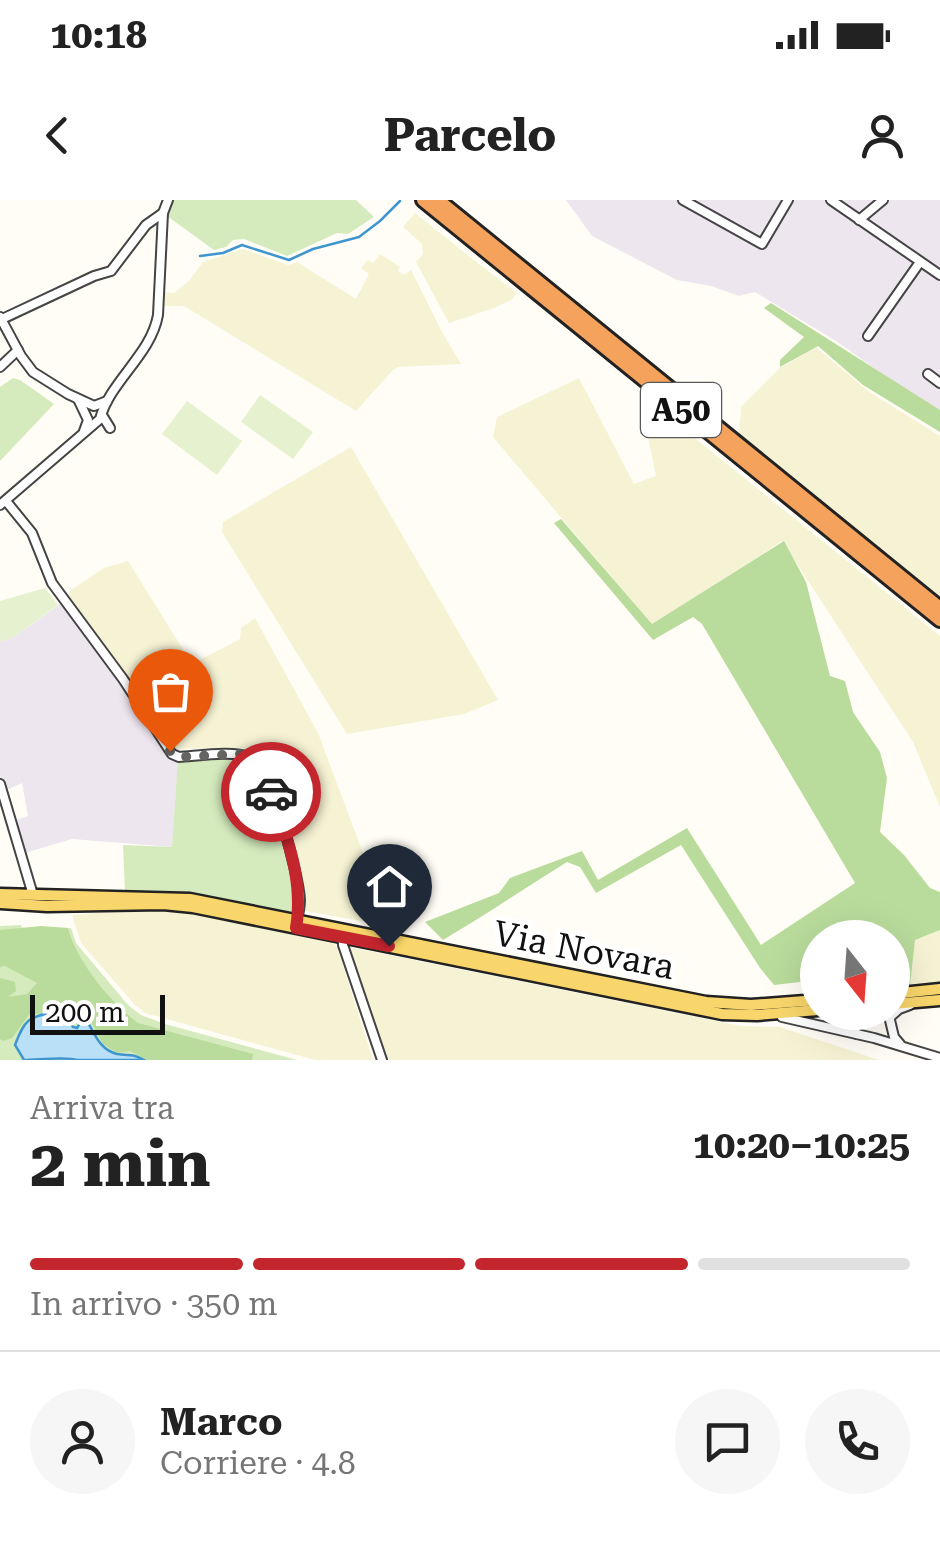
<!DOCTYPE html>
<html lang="it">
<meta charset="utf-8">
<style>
:root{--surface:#fff;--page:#f6f6f6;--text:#222;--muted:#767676;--line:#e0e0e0;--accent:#c4262e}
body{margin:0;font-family:"Roboto Serif",serif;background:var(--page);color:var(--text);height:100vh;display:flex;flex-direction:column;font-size:38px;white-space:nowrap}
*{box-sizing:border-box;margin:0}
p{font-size:32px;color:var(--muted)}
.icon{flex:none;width:55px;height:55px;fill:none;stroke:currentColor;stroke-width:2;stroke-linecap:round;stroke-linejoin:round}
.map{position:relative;height:860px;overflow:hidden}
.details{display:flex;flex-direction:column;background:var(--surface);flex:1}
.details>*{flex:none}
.needle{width:65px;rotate:163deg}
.fabs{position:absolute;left:800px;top:720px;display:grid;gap:20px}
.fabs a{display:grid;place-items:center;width:110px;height:110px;border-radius:50%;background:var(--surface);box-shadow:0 10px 40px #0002;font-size:50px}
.scale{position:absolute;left:30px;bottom:25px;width:135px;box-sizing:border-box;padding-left:10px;border:5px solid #111;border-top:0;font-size:28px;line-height:35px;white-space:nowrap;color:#111;-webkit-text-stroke:8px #fff;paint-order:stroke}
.pin{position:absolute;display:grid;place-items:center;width:85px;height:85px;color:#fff;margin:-102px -42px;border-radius:50% 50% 50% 0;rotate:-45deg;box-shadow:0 0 10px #0007}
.pin .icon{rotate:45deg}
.courier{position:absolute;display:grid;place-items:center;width:100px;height:100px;margin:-50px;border:8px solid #c4262e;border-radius:50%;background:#fff;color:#222;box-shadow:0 2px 12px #0007}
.summary em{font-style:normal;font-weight:700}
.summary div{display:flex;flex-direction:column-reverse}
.summary{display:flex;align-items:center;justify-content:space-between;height:170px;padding:0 30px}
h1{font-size:65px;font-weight:700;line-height:75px}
.bar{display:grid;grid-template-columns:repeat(4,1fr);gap:15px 10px;align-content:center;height:120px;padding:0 30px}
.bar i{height:12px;border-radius:8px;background:var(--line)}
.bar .selected{background:var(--accent)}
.bar p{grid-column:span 4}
.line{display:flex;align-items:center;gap:25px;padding:0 30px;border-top:2px solid var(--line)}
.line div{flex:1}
.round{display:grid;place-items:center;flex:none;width:105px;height:105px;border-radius:52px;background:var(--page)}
.status{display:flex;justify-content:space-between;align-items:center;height:70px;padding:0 50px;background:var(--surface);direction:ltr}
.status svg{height:28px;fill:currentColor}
header{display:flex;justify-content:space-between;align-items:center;height:130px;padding:0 30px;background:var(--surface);font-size:45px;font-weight:700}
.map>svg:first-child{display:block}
</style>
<div class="status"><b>10:18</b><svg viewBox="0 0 49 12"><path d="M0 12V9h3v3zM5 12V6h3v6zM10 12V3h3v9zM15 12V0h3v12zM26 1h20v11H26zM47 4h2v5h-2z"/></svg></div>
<header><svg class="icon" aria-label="back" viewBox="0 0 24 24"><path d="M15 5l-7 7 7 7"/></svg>Parcelo<svg class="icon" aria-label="person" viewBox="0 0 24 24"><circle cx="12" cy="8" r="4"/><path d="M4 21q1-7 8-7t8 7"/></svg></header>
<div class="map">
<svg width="940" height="860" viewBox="0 0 940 860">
<rect width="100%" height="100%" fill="#fffdf5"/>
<g fill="#eee6ef">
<polygon points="566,0 940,0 940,212 922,202 836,141 755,92 739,96 711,86 677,80 592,36"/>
<polygon points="67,399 128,478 174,549 179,549 172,647 72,639 18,655 7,623 28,616 22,583 0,593 0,442 14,437"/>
</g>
<g fill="#f6f3d4">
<polygon points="415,13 470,57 517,93 511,100 494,108 449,123 416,62 423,54 422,44 403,27"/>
<polygon points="243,49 288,65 297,62 356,99 369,74 361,68 368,60 373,63 380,54 400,67 398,71 404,75 411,70 442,132 461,164 398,167 393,170 356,211 184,106 162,106 163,92 174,93 189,81 203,62"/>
<polygon points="816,147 868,191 940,236 940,397 739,235 741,207 780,168"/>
<polygon points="579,178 634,284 656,276 639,193 940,436 940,607 913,542 782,341 652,425 493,237 497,217"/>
<polygon points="351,247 498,500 464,514 347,534 222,332 223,322"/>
<polygon points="128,361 192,464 240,439 241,428 255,418 318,533 387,717 373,723 305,711 302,683 270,576 248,548 174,549 128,478 67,399 71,390 104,368"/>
<polygon points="147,709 178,711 333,743 337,747 373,860 315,860 145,813 135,805 81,743 72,715"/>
<polygon points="940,730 940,783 910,786 915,740"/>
<polygon points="349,747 741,826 780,827 879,860 384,860"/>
</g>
<g fill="#d5ebbd">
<polygon points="174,0 356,0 374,17 348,34 337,33 287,56 244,39 233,40 226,47 214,50 167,16"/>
<polygon points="13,178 20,180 54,204 0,261 0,187"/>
<polygon points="244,557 252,560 268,591 282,636 297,703 292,715 183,695 125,693 123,645 172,647 178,558"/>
<polygon points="21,725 27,742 51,729 71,728 76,743 128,805 141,815 165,824 297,860 0,860 0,726"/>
</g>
<g fill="#b9dc9c">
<polygon points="771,103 940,210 940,232 863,185 818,146 780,167 780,160 804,137 764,108"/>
<path d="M561 319 652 424 784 341 806 382 830 476 845 481 853 512 880 552 887 578 880 632 904 655 930 688 940 692V730L915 740 910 786H893L892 738H818L817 780 774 785 760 768 681 645 596 693 580 667 567 662C525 688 485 715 443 740L425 722 499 693 510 678 582 651 598 680 687 628 761 745 855 683 702 424 693 417 653 440 554 323Z"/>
<path d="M41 726 68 728C77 762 110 802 138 823L253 854 252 860H147L130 851 117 853 103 844 90 820 76 814 71 821 63 810 29 815 12 838 3 841 0 839V778L15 782 16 791 8 797 27 794 37 783 5 766 0 767V730Z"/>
</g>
<g fill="#e6f2cf">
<polygon points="260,195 313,232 293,259 241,222"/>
<polygon points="187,201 242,241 217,275 162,234"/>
<polygon points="45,388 58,405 14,437 0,442 0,401"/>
</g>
<path fill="#b9e0f7" stroke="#3f96cf" stroke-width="2.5" d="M55 812 65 815 73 827 77 828 82 820 87 821C95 834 100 850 117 854 129 856 132 853 144 860H77C66 856 38 860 24 860L15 845C25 819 28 817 55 812Z"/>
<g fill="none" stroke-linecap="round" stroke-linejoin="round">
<polyline stroke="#3f96cf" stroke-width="2.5" points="200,56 223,53 242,45 289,60 313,49 359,37 380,21 400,1"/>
<defs>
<g id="minor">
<polyline points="683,0 762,44 788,0"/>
<polyline points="831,0 940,75"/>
<polyline points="859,20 883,0"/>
<polyline points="0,117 21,156 33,172 68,194 94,206 107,201"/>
<polyline points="0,120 94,76 111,71 146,25 163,13 168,0"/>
<polyline points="868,136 920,62"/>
<polyline points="0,167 18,150"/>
<polyline points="928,174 940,183"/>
<polyline points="78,199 88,220 84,231"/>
<polyline points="102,215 110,228"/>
<path d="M6 301 32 333 52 383 123 479 172 554 179 557C197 556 233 550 249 557 270 566 299 675 300 700 300 708 298 716 296 723"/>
<path d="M0 305 100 219C110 181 151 155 158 115L163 13"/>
<polyline points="0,584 33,695"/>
<polyline points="342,733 343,745 382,860"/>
<polyline points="855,812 852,825 857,834"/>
<polyline points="889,816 894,837 900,844"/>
<polyline points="782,817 874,838 940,858"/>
<polyline points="889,818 899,809 910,805"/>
</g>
<g id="major">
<polyline points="0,694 190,699 706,802 751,805 818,800"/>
<polyline points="0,703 47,706 163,704 193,707 722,814 757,815 818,810"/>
<polyline points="892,794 940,789"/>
<polyline points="892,804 940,800"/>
</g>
<g id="highway">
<polyline points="423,0 940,420"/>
<polyline points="438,0 940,408"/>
</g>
</defs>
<use href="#minor" stroke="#444" stroke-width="12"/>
<use href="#major" stroke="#222" stroke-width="15"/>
<use href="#highway" stroke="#222" stroke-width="18"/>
<use href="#minor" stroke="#fff" stroke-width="8"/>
<use href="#major" stroke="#f9d66b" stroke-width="10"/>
<use href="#highway" stroke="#f5a25d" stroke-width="12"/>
</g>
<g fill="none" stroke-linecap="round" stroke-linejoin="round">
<path stroke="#646461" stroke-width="10" stroke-dasharray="0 18" d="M170 551 179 557 242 554C260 560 265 575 271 592"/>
<path stroke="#c4262e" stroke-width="12" d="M271 592C287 636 304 681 296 728L389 746"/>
</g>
<g text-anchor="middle" stroke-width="10" stroke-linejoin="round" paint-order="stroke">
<rect fill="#fff" stroke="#585858" stroke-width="2.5" x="641" y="183" width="80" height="54" rx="8"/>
<g font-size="32" font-weight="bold" fill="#111">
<text x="681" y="221">A50</text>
</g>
<g font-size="35" fill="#111" stroke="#fff">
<text transform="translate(584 750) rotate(11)" y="12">Via Novara</text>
</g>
</g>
</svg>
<div class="fabs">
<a><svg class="needle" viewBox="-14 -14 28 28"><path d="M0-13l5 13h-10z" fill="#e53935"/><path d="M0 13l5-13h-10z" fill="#767676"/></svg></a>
</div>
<div class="scale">200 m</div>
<div class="pin" style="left:170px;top:551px;background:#ea580c"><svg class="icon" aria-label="bag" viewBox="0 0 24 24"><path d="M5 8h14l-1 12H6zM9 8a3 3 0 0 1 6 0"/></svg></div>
<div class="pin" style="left:389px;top:746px;background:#1f2937"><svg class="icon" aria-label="home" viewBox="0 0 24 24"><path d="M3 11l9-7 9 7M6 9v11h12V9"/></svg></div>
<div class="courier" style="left:271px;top:592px"><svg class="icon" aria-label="car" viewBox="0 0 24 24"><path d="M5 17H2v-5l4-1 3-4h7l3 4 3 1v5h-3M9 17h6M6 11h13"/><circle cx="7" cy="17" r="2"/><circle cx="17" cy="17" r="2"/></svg></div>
</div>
<section class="details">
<div class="summary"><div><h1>2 min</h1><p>Arriva tra</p></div><em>10:20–10:25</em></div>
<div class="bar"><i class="selected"></i><i class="selected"></i><i class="selected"></i><i></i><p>In arrivo · 350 m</p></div>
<div class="line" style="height:180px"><a class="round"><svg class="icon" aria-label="person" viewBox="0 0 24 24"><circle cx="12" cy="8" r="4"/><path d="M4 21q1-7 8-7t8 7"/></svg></a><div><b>Marco</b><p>Corriere · 4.8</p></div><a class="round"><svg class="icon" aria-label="chat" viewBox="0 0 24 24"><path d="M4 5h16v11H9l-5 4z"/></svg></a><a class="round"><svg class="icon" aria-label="phone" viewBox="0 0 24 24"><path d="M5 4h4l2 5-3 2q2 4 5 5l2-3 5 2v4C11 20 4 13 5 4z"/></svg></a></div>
</section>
